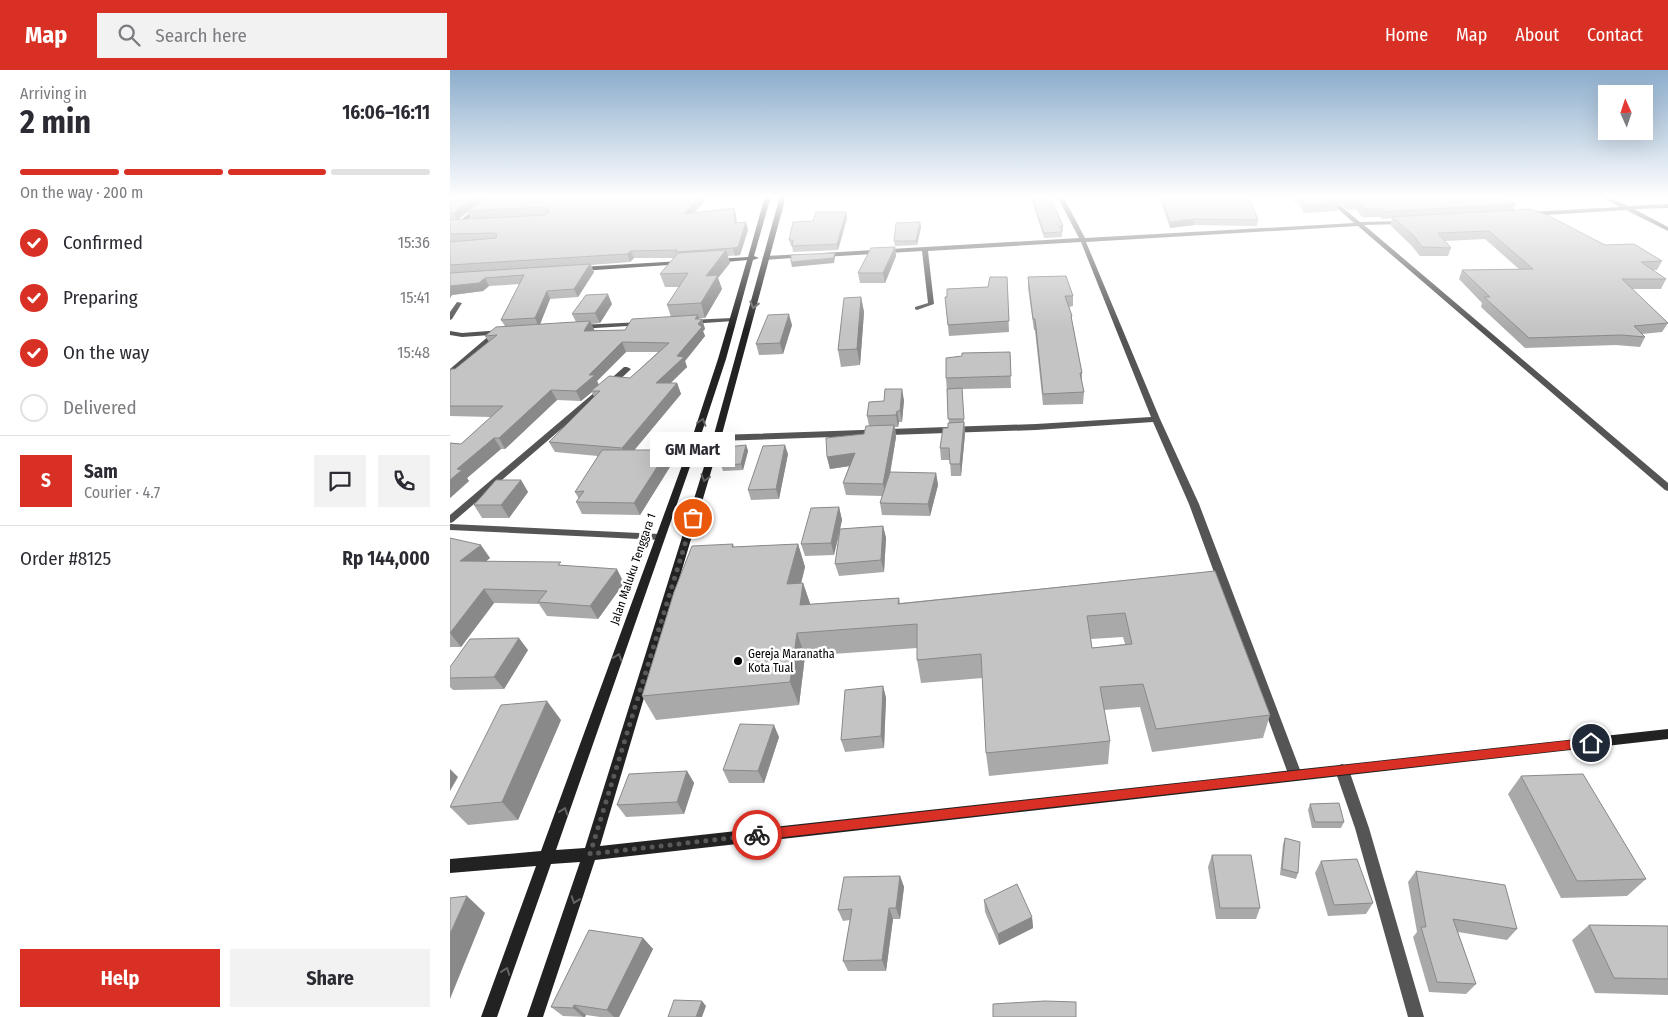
<!DOCTYPE html>
<meta charset="utf-8">
<style>
:root{--surface:#fff;--page:#f2f2f3;--text:#2b2b33;--muted:#7c7c81;--line:#e1e1e2;--accent:#d93025}
body{margin:0;font-family:"Fira Sans Condensed",sans-serif;background:var(--page);color:var(--text);height:100vh;display:flex;flex-direction:column;font-size:19px;white-space:nowrap}
*{box-sizing:border-box;margin:0}
p{font-size:16px;color:var(--muted)}
.icon{flex:none;width:28px;height:28px;fill:none;stroke:currentColor;stroke-width:2;stroke-linecap:round;stroke-linejoin:round}
.map{position:relative;flex:1;overflow:hidden}
.details{display:flex;flex-direction:column;background:var(--surface);width:450px}
.details>*{flex:none}
.needle{width:32px;rotate:357deg}
.tools{position:absolute;left:1148px;top:15px;display:grid;gap:10px}
.tools a{display:grid;place-items:center;width:55px;height:55px;border-radius:0px;background:var(--surface);box-shadow:0 5px 20px #0002;font-size:25px}
.pin{position:absolute;display:grid;place-items:center;width:42px;height:42px;color:#fff;margin:-21px;border:2px solid #fff;border-radius:50%;box-shadow:0 1px 5px #0007}
.courier{position:absolute;display:grid;place-items:center;width:50px;height:50px;margin:-25px;border:4px solid #d93025;border-radius:50%;background:#fff;color:#222;box-shadow:0 1px 6px #0007}
.bubble{position:absolute;height:35px;border-radius:0px;background:var(--surface);box-shadow:0 5px 20px #0002;font-size:16px;font-weight:700;line-height:35px;text-align:center}
.head em{font-style:normal;font-weight:700}
.head div{display:flex;flex-direction:column-reverse}
.head{display:flex;align-items:center;justify-content:space-between;height:85px;padding:0 20px}
h1{font-size:32px;font-weight:700;line-height:38px}
.bar{display:grid;grid-template-columns:repeat(4,1fr);gap:8px 5px;align-content:center;height:60px;padding:0 20px}
.bar i{height:6px;border-radius:4px;background:var(--line)}
.bar .active{background:var(--accent)}
.bar p{grid-column:span 4}
.line{display:flex;align-items:center;gap:12px;padding:0 20px;border-top:1px solid var(--line)}
.line div{flex:1}
.round{display:grid;place-items:center;flex:none;width:52px;height:52px;border-radius:0px;background:var(--page)}
ol{padding:0 20px;list-style:none}
li{display:flex;align-items:center;gap:15px;height:55px}
li p{margin-inline-start:auto}
li .icon{padding:5px;border-radius:50%;background:var(--accent);color:#fff;stroke-width:4}
li:last-child{color:var(--muted)}
li i{width:28px;height:28px;border:2px solid var(--line);border-radius:50%}
.action{display:flex;gap:10px;margin-top:auto;padding:10px 20px}
.action a{flex:1;height:58px;border-radius:0px;background:var(--accent);color:#fff;font-size:20px;font-weight:700;line-height:58px;text-align:center}
.action a+a{background:var(--page);color:var(--text)}
header{display:flex;align-items:center;gap:30px;box-sizing:border-box;height:70px;padding:0 25px;background:var(--accent);color:#fff}
header strong{font-size:24px}
nav{display:flex;gap:28px;margin-inline-start:auto;font-size:18px}
.search{width:350px;height:45px;background:var(--page);display:flex;align-items:center;gap:12px;box-sizing:border-box;padding:0 18px;border-radius:0px;color:var(--muted);font-size:19px}
main{display:flex;flex:1;min-height:0}
.map>svg:first-child{display:block}
</style>
<header>
<strong>Map</strong>
<div class="search"><svg class="icon" aria-label="search" viewBox="0 0 24 24"><circle cx="10" cy="10" r="6"/><path d="M15 15l6 6"/></svg>Search here</div>
<nav><a>Home</a><a>Map</a><a>About</a><a>Contact</a></nav>
</header>
<main>
<section class="details">
<div class="head"><div><h1>2 min</h1><p>Arriving in</p></div><em>16:06–16:11</em></div>
<div class="bar"><i class="active"></i><i class="active"></i><i class="active"></i><i></i><p>On the way · 200 m</p></div>
<ol>
<li><svg class="icon" aria-label="check" viewBox="0 0 24 24"><path d="M5 12l5 5 9-10"/></svg>Confirmed<p>15:36</p></li>
<li><svg class="icon" aria-label="check" viewBox="0 0 24 24"><path d="M5 12l5 5 9-10"/></svg>Preparing<p>15:41</p></li>
<li><svg class="icon" aria-label="check" viewBox="0 0 24 24"><path d="M5 12l5 5 9-10"/></svg>On the way<p>15:48</p></li>
<li><i></i>Delivered</li>
</ol>
<div class="line" style="height:90px"><b class="round" style="background:var(--accent);color:#fff">S</b><div><b>Sam</b><p>Courier · 4.7</p></div><a class="round"><svg class="icon" aria-label="chat" viewBox="0 0 24 24"><path d="M4 5h16v11H9l-5 4z"/></svg></a><a class="round"><svg class="icon" aria-label="phone" viewBox="0 0 24 24"><path d="M5 4h4l2 5-3 2q2 4 5 5l2-3 5 2v4C11 20 4 13 5 4z"/></svg></a></div>
<div class="line" style="height:65px"><div>Order #8125</div><b>Rp 144,000</b></div>
<div class="action"><a>Help</a><a>Share</a></div>
</section>
<div class="map">
<svg width="1218" height="947" viewBox="0 0 1218 947">
<rect width="100%" height="100%" fill="#fff"/>
<g fill="none" stroke-linecap="round" stroke-linejoin="round">
<g fill="#555" fill-rule="evenodd">
<polygon points="42,126 48,126 12,154 8,154 8,152"/>
<polygon points="607,126 613,126 635,168 904,153 873,126 879,126 910,152 954,151 955,152 952,154 914,155 1218,413 1218,421 1215,420 908,156 636,172 710,349 749,434 852,705 850,709 845,711 840,709 739,434 703,352 586,360 267,371 263,368 267,365 586,354 701,347 631,172 478,181 484,234 467,240 465,239 465,237 478,233 472,181 373,187 370,185 373,183 629,168"/>
<polygon points="1149,126 1156,126 1178,136 1218,134 1218,138 1184,139 1218,157 1218,161 1176,140 1079,146 1076,144 1079,142 1170,137"/>
<polygon points="354,184 357,186 356,187 315,190 312,188 315,186"/>
<polygon points="7,232 12,233 2,249 0,250 0,242"/>
<polygon points="282,248 285,250 284,251 239,254 236,252 239,250"/>
<polygon points="192,252 195,254 194,255 129,259 126,257 129,255"/>
<polygon points="52,260 54,261 54,263 50,264 0,305 0,299 40,265 12,267 0,265 0,261 12,263"/>
<polygon points="174,297 177,297 181,299 162,317 156,317 156,313"/>
<polygon points="145,322 148,322 152,324 3,452 0,453 0,445"/>
<polygon points="0,454 210,464 215,467 210,470 0,460"/>
<polygon points="892,694 897,696 899,700 919,758 974,947 958,947 905,758 885,700 887,696"/>
</g>
<g fill="#222" fill-rule="evenodd">
<polygon points="315,126 321,126 304,186 309,188 303,190 276,289 250,368 106,780 135,778 263,368 330,126 336,126 271,368 150,776 1218,659 1218,669 145,790 93,947 77,947 130,792 101,794 47,947 31,947 86,796 0,803 0,789 91,781 242,368 268,289 297,190 265,193 262,191 265,189 298,187"/>
<polygon points="231,191 234,193 233,194 131,201 128,199 131,197"/>
</g>
</g>
<g fill="#a9a9a9" fill-rule="evenodd">
<path d="M0 126H123L124 127 122 129 198 128 200 126H253L255 131 244 143 284 138 286 146 287 153 298 160 290 185 278 186 280 193 268 208 272 219 255 248H249V249H252L255 259 253 261 255 266 235 291 237 297 221 313H227L231 324 184 380 223 392 190 445 132 444 126 432 129 429 125 422 148 386 105 382 99 372 144 327 142 322 131 331 107 330 55 379H51L17 408 19 411 0 428V373L11 374 41 347 0 346V301L5 299 39 272 35 266 55 256 51 250 70 214 39 216 33 221 2 225 0 228ZM18 142 21 149 8 150ZM184 188H224L210 204 215 217H229L217 235 221 247 175 260H144L141 254 150 253 162 234 122 244 126 252 90 254 100 229 128 227 144 202 141 195 180 192ZM176 282H208L180 308 149 315 147 311Z"/>
<polygon points="709,126 799,126 808,150 807,156 744,155 720,158"/>
<polygon points="840,126 880,126 889,133 887,141 854,143 848,132 845,133"/>
<polygon points="882,126 1048,126 1066,134 1064,140 1155,175 1212,191 1207,200 1203,200 1216,209 1211,219 1182,219 1218,253 1212,262 1192,264 1195,267 1190,277 1166,275 1075,278 1031,237 1032,233 1009,209 1012,200 1069,199 1035,169 995,171 1001,178 998,186 970,186 961,175 940,155 942,148 932,149 930,147 912,147 906,139 898,140"/>
<polygon points="582,129 613,156 613,161 612,161 612,167 594,168 583,134"/>
<polygon points="396,142 397,148 388,180 343,182 342,176 341,176 339,170 363,151"/>
<polygon points="470,152 471,157 467,175 445,176 444,171"/>
<polygon points="445,177 446,186 435,213 410,213 408,203"/>
<polygon points="557,207 559,262 499,266 495,227 538,217"/>
<polygon points="578,207 623,226 623,236 619,237 622,246 622,253 632,303 632,314 634,322 633,334 593,335 585,260 584,260 578,218"/>
<polygon points="411,227 414,242 410,295 391,297 388,280"/>
<polygon points="342,255 333,284 309,285 306,274"/>
<polygon points="560,282 561,318 512,319 515,364 511,406 501,406 500,390 491,390 490,378 498,358 499,353 496,308"/>
<polygon points="454,330 452,352 449,352 448,357 445,357 446,367 440,405 486,403 488,415 480,446 432,445 430,433 432,426 396,425 393,413 399,396 380,399 377,387 414,364 419,356 417,346"/>
<polygon points="296,375 298,381 293,400 273,401 271,395"/>
<polygon points="338,384 329,429 301,430 298,420"/>
<polygon points="71,410 78,422 59,448 32,448 24,435"/>
<polygon points="389,437 392,450 390,459 433,456 436,468 434,502 389,506 385,494 390,461 384,485 355,486 351,474"/>
<polygon points="0,468 40,488 36,491 112,495 174,513 148,549 97,546 89,534 44,533 11,577 0,577"/>
<path d="M283 474 284 477 348 474 355 497 351 513H353L360 534 449 528 450 533 765 501 820 645 813 668 702 682 690 637 654 640 660 671 658 694 539 706 536 683 533 608 471 613 467 590V578L355 586 349 635 206 650 192 626ZM673 567 675 574 642 578 641 569Z"/>
<polygon points="78,580 54,619 3,620 0,617 0,597"/>
<polygon points="433,616 436,628 434,678 395,682 391,670"/>
<polygon points="111,650 68,750 18,755 0,737"/>
<polygon points="329,667 314,713 279,713 273,700"/>
<polygon points="237,701 244,713 234,744 176,747 167,735"/>
<polygon points="1071,706 1196,809 1177,826 1111,828 1058,724"/>
<polygon points="860,734 894,752 891,758 862,758 858,740"/>
<polygon points="835,768 848,803 846,809 830,805 833,774"/>
<polygon points="762,785 810,838 806,849 766,849 758,797"/>
<polygon points="871,791 923,833 916,844 878,846 865,803"/>
<polygon points="966,801 1067,859 1057,870 1008,862 1026,914 1016,924 979,922 963,867 967,862 958,812"/>
<polygon points="450,806 454,817 450,849 443,849 436,901 398,901 393,891 400,850 393,851 388,840"/>
<polygon points="534,830 582,847 583,858 549,875 535,842"/>
<polygon points="1139,855 1218,856 1218,925 1145,923 1122,870"/>
<polygon points="193,868 203,879 169,947 150,947 136,945 135,947 113,946 101,937"/>
</g>
<g fill="#898989">
<polygon points="26,126 39,126 7,150 4,143"/>
<polygon points="116,126 123,126 124,127 116,137 113,130"/>
<polygon points="250,126 253,126 255,131 236,151 234,144"/>
<polygon points="284,138 286,146 287,160 285,153"/>
<polygon points="396,142 397,148 388,180 387,174"/>
<polygon points="744,149 744,155 720,158 720,152"/>
<polygon points="296,152 298,160 290,185 285,186 283,178"/>
<polygon points="470,152 471,157 467,175 466,171"/>
<polygon points="445,177 446,186 435,213 433,203"/>
<polygon points="276,180 280,193 268,208 272,219 255,248 251,233 256,206"/>
<polygon points="181,181 184,188 180,192 177,184"/>
<polygon points="385,183 385,188 384,193 342,197 341,192"/>
<polygon points="140,194 144,202 128,227 124,219"/>
<polygon points="35,208 39,216 33,221 2,225 0,228 0,216"/>
<polygon points="97,221 100,229 89,257 85,248"/>
<polygon points="158,224 162,234 150,253 145,243"/>
<polygon points="411,227 414,242 410,295 407,279"/>
<polygon points="339,244 342,255 333,284 330,273"/>
<polygon points="248,245 250,252 252,249 255,259 253,261 255,266 235,291 237,297 210,323 206,313 227,286"/>
<polygon points="140,251 145,261 134,261"/>
<polygon points="172,272 176,282 147,311 149,316 141,321 142,322 131,331 126,321 139,305"/>
<polygon points="227,313 231,324 177,389 172,378"/>
<polygon points="452,319 454,330 452,352 450,341"/>
<polygon points="101,320 107,330 55,379 49,368"/>
<polygon points="447,341 449,352 448,357 446,345"/>
<polygon points="514,352 515,364 511,406 510,394"/>
<polygon points="444,355 446,367 436,426 433,414"/>
<polygon points="44,368 51,379 17,408 19,411 0,428 0,410 7,399"/>
<polygon points="296,375 298,381 293,400 291,394"/>
<polygon points="335,375 338,384 329,429 326,419"/>
<polygon points="218,380 223,392 190,445 184,433"/>
<polygon points="405,383 407,395 380,399 377,387"/>
<polygon points="486,403 488,415 480,446 478,434"/>
<polygon points="71,410 78,422 59,448 51,435"/>
<polygon points="389,437 392,450 384,485 381,473"/>
<polygon points="433,456 436,468 434,502 431,490"/>
<polygon points="348,474 355,497 345,538 337,514"/>
<polygon points="31,475 40,488 20,505 10,491"/>
<polygon points="167,499 174,513 148,549 140,536"/>
<polygon points="353,513 361,536 350,535"/>
<polygon points="34,519 44,533 11,577 0,563"/>
<polygon points="347,563 355,586 349,635 340,612"/>
<polygon points="69,568 78,580 54,619 44,607"/>
<polygon points="433,616 436,628 434,678 431,666"/>
<polygon points="97,631 111,650 68,750 52,732"/>
<polygon points="324,655 329,667 314,713 308,701"/>
<polygon points="0,699 8,707 0,721"/>
<polygon points="237,701 244,713 234,744 227,732"/>
<polygon points="450,806 454,817 450,849 446,838"/>
<polygon points="17,826 35,843 0,929 0,864"/>
<polygon points="439,838 443,849 436,901 432,890"/>
<polygon points="582,847 583,858 549,875 548,864"/>
<polygon points="193,868 203,879 169,947 164,947 157,940"/>
<polygon points="252,931 256,936 252,947 246,947"/>
<polygon points="124,935 136,945 135,947 133,947 123,938"/>
</g>
<g fill="#c4c4c4" stroke="#898989" fill-rule="evenodd">
<polygon points="0,126 26,126 4,143 0,143"/>
<polygon points="39,126 116,126 113,130 198,128 200,126 250,126 234,144 284,138 285,153 296,152 288,177 283,178 226,182 227,180 181,181 177,184 0,195 0,172 46,168 47,164 45,163 0,164 0,150 95,145 100,141 95,137 17,141"/>
<polygon points="711,126 799,126 808,150 744,149 720,152"/>
<polygon points="850,126 880,126 889,133 855,136"/>
<polygon points="892,126 1048,126 1066,134 934,142 932,139 914,139 908,132 900,133"/>
<polygon points="582,129 601,129 613,156 610,156 612,162 594,163"/>
<polygon points="1080,139 1097,145 1155,175 1184,174 1212,191 1191,192 1216,209 1172,209 1218,253 1184,256 1195,267 1171,265 1079,268 1034,227 1040,227 1012,200 1083,199 1039,161 988,163 1001,178 972,177 964,166 942,147"/>
<polygon points="366,142 396,142 387,174 342,176 343,170 339,170 343,152 363,151"/>
<polygon points="470,152 466,171 444,171 446,153"/>
<polygon points="445,177 433,203 408,203 421,178"/>
<polygon points="276,180 256,206 268,205 251,233 217,235 238,203 210,204 228,183"/>
<polygon points="385,183 383,188 341,192 341,185"/>
<polygon points="140,194 124,219 97,221 85,248 51,250 74,205 35,208 29,213 0,216 0,203"/>
<polygon points="616,206 623,226 615,226 622,246 621,246 632,303 630,303 634,322 593,324 585,249 583,249 578,207"/>
<polygon points="540,207 557,207 559,251 498,255 495,227 497,227 497,219 538,217"/>
<polygon points="158,224 145,243 122,244 136,225"/>
<polygon points="411,227 407,279 388,280 394,228"/>
<polygon points="339,244 330,273 306,274 318,245"/>
<polygon points="248,245 245,249 252,249 248,254 252,257 227,286 234,287 206,313 227,313 172,378 99,372 150,321 141,321 159,306 180,308 219,273 172,272 139,305 145,305 126,321 101,320 49,368 44,368 7,399 12,400 0,410 0,373 11,374 53,336 0,336 0,301 1,299 5,299 47,265 35,266 46,257 140,251 134,261 175,260 182,249"/>
<polygon points="560,282 561,306 496,308 496,288 512,286 512,283"/>
<polygon points="512,318 514,349 498,349 497,319"/>
<polygon points="435,319 452,319 450,341 447,341 446,345 417,346 419,332 434,331"/>
<polygon points="514,352 510,394 500,394 499,378 490,378 493,358 498,358 498,353"/>
<polygon points="444,355 433,414 393,413 405,383 377,387 376,368 414,364 416,356"/>
<polygon points="296,375 291,394 271,395 277,377"/>
<polygon points="335,375 326,419 298,420 313,376"/>
<polygon points="152,380 218,380 184,433 126,432 134,421 125,422"/>
<polygon points="440,402 486,403 478,434 430,433"/>
<polygon points="46,410 71,410 51,435 24,435"/>
<polygon points="389,437 381,473 351,474 361,438"/>
<polygon points="433,456 431,490 385,494 390,459"/>
<polygon points="0,468 31,475 10,491 111,492 108,495 167,499 140,536 88,532 97,521 34,519 0,563"/>
<path d="M283 474 282 477 348 474 337 514 353 513 350 535 449 528 448 534 765 501 820 645 706 659 693 614 650 617 660 671 536 683 531 584 467 590V554L347 563 340 612 192 626 224 522 242 476ZM675 543 682 574 642 578 637 546Z"/>
<polygon points="69,568 44,607 0,608 0,597 20,569"/>
<polygon points="433,616 431,666 391,670 395,620"/>
<polygon points="97,631 52,732 0,737 51,635"/>
<polygon points="290,654 324,655 308,701 273,700"/>
<polygon points="237,701 227,732 167,735 179,704"/>
<polygon points="1133,704 1196,809 1127,811 1071,706"/>
<polygon points="889,733 894,752 865,752 860,734"/>
<polygon points="835,768 850,772 848,803 832,799"/>
<polygon points="762,785 801,785 810,838 770,838"/>
<polygon points="907,789 923,833 884,835 871,791"/>
<polygon points="966,801 1055,815 1067,859 1003,849 1026,914 987,912 971,857 976,857"/>
<polygon points="450,806 446,838 439,838 432,890 393,891 402,839 388,840 394,807"/>
<polygon points="567,814 582,847 548,864 534,830"/>
<polygon points="17,826 0,864 0,828"/>
<polygon points="1139,855 1218,856 1218,909 1164,908"/>
<polygon points="139,860 193,868 157,940 124,935 123,938 101,937"/>
<polygon points="224,930 252,931 246,947 218,947"/>
<polygon points="595,931 626,932 626,947 543,947 543,934"/>
</g>
<defs><path id="oneway-chevron" d="M-2-3.5L2.5 0L-2 3.5" fill="none" stroke-width="1.6" stroke-linecap="round" stroke-linejoin="round" transform="scale(1.25)"/></defs>
<g stroke="#646464">
<use href="#oneway-chevron" transform="translate(304 235) rotate(104)"/>
<use href="#oneway-chevron" transform="translate(252 352) rotate(-72)"/>
<use href="#oneway-chevron" transform="translate(255 408) rotate(107)"/>
<use href="#oneway-chevron" transform="translate(168 587) rotate(-71)"/>
<use href="#oneway-chevron" transform="translate(114 741) rotate(-71)"/>
<use href="#oneway-chevron" transform="translate(125 830) rotate(109)"/>
<use href="#oneway-chevron" transform="translate(56 901) rotate(-70)"/>
</g>
<linearGradient id="sky" x2="0" y2="1"><stop stop-color="#8cadcc"/><stop offset="0.49" stop-color="#fff"/><stop offset="1" stop-color="#fff" stop-opacity="0"/></linearGradient>
<rect width="1218" height="259" fill="url(#sky)"/>
<polygon fill="#d93025" points="1141,668 1147,673 1141,677 307,770 303,769 302,765 303,761 307,760"/>
<g fill="none" stroke-linecap="round" stroke-linejoin="round">
<polyline stroke="#595959" stroke-width="5" stroke-dasharray="0 9" points="243,448 140,784 307,765"/>
</g>
<circle fill="#000" stroke="#fff" stroke-width="2" cx="288" cy="591" r="5"/>
<g text-anchor="middle" stroke-width="5" stroke-linejoin="round" paint-order="stroke">
<g font-size="12" fill="#000" stroke="#fff">
<text transform="translate(183 499) rotate(-71)" y="4">Jalan Maluku Tenggara 1</text>
</g>
<g font-size="12" fill="#000" stroke="#fff" text-anchor="start">
<text x="298" y="588">Gereja Maranatha<tspan x="298" dy="14">Kota Tual</tspan></text>
</g>
</g>
</svg>
<div class="tools">
<a><svg class="needle" viewBox="-14 -14 28 28"><path d="M0-13l5 13h-10z" fill="#e53935"/><path d="M0 13l5-13h-10z" fill="#7c7c81"/></svg></a>
</div>
<div class="pin" style="left:243px;top:448px;background:#ea580c"><svg class="icon" aria-label="bag" viewBox="0 0 24 24"><path d="M5 8h14l-1 12H6zM9 8a3 3 0 0 1 6 0"/></svg></div>
<div class="pin" style="left:1141px;top:673px;background:#1f2937"><svg class="icon" aria-label="home" viewBox="0 0 24 24"><path d="M3 11l9-7 9 7M6 9v11h12V9"/></svg></div>
<div class="courier" style="left:307px;top:765px"><svg class="icon" aria-label="bike" viewBox="0 0 24 24"><circle cx="6" cy="16" r="4"/><circle cx="18" cy="16" r="4"/><path d="M6 16l4-8h5l3 8M10 8l3 8H6M13 5h3"/></svg></div>
<div class="bubble" style="left:200px;top:362px;width:85px">GM Mart</div>
</div>
</main>
